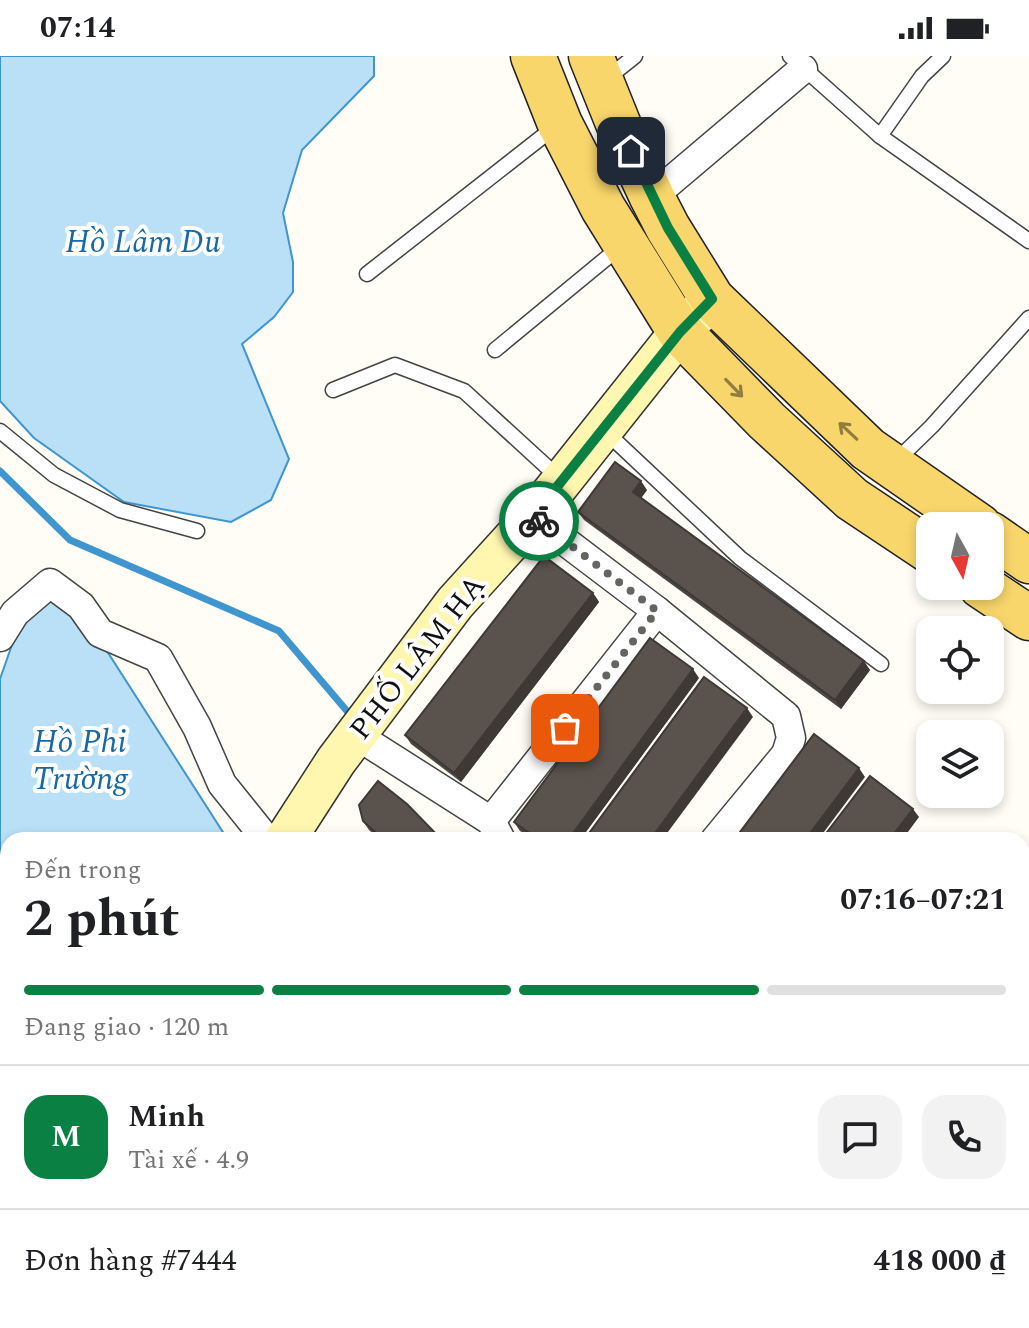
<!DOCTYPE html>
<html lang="vi">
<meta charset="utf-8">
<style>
:root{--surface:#fff;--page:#f2f2f2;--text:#202124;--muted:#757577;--line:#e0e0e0;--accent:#0b8043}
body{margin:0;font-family:Spectral,serif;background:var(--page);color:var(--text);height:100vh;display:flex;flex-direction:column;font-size:30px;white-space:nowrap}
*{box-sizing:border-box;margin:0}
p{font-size:26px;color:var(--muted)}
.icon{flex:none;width:44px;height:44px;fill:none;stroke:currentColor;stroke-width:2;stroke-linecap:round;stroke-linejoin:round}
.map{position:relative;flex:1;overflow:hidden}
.panel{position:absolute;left:0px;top:776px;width:1030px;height:496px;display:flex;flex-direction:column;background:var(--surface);border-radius:24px 24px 0 0;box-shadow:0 4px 12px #0003}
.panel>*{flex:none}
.needle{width:52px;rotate:172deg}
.fabs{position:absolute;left:916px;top:456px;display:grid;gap:16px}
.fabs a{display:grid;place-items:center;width:88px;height:88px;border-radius:16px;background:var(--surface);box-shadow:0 4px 12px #0003;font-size:40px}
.pin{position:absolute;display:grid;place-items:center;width:68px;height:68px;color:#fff;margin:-34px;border-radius:16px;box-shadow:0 4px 12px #0006}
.courier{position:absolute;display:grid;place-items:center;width:80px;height:80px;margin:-40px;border:6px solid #0b8043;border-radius:50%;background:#fff;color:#222;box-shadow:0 2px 10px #0007}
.head em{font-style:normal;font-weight:700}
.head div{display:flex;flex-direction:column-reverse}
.head{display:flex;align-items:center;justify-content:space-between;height:136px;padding:0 24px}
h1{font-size:52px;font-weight:700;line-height:60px}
.bar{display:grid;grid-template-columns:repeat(4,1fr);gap:12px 8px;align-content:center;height:96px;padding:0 24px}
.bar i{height:10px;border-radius:6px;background:var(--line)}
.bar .active{background:var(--accent)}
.bar p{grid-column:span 4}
.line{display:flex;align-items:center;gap:20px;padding:0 24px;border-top:2px solid var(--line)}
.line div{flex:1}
.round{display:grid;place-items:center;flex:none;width:84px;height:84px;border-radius:24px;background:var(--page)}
.status{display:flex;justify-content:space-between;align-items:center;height:56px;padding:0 40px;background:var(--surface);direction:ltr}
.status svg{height:22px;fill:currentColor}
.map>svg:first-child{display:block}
</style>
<div class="status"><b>07:14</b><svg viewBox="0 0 49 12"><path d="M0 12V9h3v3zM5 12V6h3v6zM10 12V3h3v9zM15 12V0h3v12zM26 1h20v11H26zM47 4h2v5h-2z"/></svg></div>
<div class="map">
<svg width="1029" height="1272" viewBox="0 0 1029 1272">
<rect width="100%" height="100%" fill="#fffdf5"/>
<g fill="#b9e0f7" stroke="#3f96cf" stroke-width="2">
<polygon points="0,0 374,0 374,20 302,94 283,157 293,206 293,236 274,261 242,288 289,403 271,444 231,466 124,446 34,382 0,345"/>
<polygon points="47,537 80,553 228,784 8,784 8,920 0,904 0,623 21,563"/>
<polygon points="0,996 8,1011 8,1083 0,1095"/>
</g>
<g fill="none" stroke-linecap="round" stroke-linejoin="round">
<g stroke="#3f96cf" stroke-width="7">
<polyline points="0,415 70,484 279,575 352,661"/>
<polyline points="1022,1137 1029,1142"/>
</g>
<defs>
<g id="lane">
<polyline points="790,0 880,80 1029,185"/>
<polyline points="605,24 635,0"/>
<polyline points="880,80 922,20 943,0"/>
<polyline points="367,218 556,70"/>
<polyline points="495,294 620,191"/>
<polyline points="333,334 395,309 464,335 559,422"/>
<polyline points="0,375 54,419 120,454 197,475"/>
<polyline points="606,376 740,502 881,608"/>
<polyline points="896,405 932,370 1029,262"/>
</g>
<g id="street">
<polyline points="652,141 803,13"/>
<polyline points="533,461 657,555 786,660 791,682 786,698 715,784"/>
<polyline points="0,581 15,557 50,527 81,550 100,577 158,602 197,671 222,728 267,784"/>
<polyline points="356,679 491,765 501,784"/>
<polyline points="491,765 657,555"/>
<polyline points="0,940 8,958"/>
<polyline points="1022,1086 1029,1076"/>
<polyline points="176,1264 181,1272"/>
<polyline points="337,1264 341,1272"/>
<polyline points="594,1272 600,1264"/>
<polyline points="891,1272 897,1264"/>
</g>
<g id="secondary">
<polyline points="285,784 336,705 455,547 533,461 680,276 712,243"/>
<polyline points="0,1178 8,1165"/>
<polyline points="574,1264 577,1272"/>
</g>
<g id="primary">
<polyline points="533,0 560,68 603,152 680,276 767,365 852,443 930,495"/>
<polyline points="591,0 620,72 652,141 668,172 712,243 868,393 979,470"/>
<polyline points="990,478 1029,505"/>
<polyline points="981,530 1029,562"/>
</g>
</defs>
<use href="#lane" stroke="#444" stroke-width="17"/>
<use href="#street" stroke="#444" stroke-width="31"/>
<use href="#secondary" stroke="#333" stroke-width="43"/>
<use href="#primary" stroke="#222" stroke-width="47"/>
<use href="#lane" stroke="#fff" stroke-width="14"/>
<use href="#street" stroke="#fff" stroke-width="28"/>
<use href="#secondary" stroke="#fff6b0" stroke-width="40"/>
<use href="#primary" stroke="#f9d66b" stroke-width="44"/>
</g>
<g fill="#4d4742">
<polygon points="647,434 641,442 870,614 841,653 584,464 578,456"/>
<polygon points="593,537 599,546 461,726 411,688 405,679"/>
<polygon points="699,622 580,784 521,784 525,778 520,775 514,766"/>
<polygon points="363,765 442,784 380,784 369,774"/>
<polygon points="8,1211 8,1236 0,1228 0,1221"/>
<polygon points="475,1264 479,1272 396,1272"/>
</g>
<g fill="#3f3936">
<polygon points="641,425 647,434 639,445 633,436"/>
<polygon points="593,537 599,546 461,726 454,717"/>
<polygon points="864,605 870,614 841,653 835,644"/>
<polygon points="693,613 699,622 580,784 568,784"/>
<polygon points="747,652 753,661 662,784 650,784"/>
<polygon points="859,712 865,721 818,784 805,784"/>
<polygon points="913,753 919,761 902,784 889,784"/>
<polygon points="1029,966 1029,983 1022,992 1022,975"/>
<polygon points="91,1264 109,1264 104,1272 85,1272"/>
</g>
<g fill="#5a524d" stroke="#3f3936" stroke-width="2">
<polygon points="615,406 641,425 633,436 864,605 835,644 578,456"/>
<polygon points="544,500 593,537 454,717 405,679"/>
<polygon points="650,582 693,613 568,784 539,784 514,766"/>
<polygon points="704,621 747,652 650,784 584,784"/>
<polygon points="814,678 859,712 805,784 734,784"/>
<polygon points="870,720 913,753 889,784 821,784"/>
<polygon points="378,725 407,748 442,784 384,784 363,765 359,749"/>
<polygon points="526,777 536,784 521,784"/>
<polygon points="1029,849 1029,966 1022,975 1022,859"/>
<polygon points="8,1211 8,1232 0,1226 0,1221"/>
<polygon points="8,1254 8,1264 52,1264 62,1272 0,1272 0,1264"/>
<polygon points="54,1264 91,1264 85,1272 65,1272"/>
<polygon points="189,1264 305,1264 309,1272 193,1272"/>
<polygon points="346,1264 377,1264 381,1272 350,1272"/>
<polygon points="392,1264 418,1264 421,1272 396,1272"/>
<polygon points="418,1264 431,1264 435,1272 421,1272"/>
<polygon points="432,1264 474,1264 476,1268 467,1272 436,1272"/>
<polygon points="484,1264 532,1264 536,1272 488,1272"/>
</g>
<defs><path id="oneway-shaft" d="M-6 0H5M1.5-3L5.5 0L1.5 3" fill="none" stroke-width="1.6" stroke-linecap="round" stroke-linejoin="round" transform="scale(2)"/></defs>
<g stroke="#917d42">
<use href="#oneway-shaft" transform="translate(734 332) rotate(46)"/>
<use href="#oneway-shaft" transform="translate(848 375) rotate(-137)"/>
</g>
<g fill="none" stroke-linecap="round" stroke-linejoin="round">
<polyline stroke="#646461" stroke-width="8" stroke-dasharray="0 14.4" points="539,465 657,555 565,672"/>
<polyline stroke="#0b8043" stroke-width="10" points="539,465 533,461 680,276 712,243 668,172 631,95"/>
</g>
<g text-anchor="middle" stroke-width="8" stroke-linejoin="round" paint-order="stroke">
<g font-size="30" fill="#111" stroke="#fff">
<text transform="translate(417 601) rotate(-52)" y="10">PHỐ LÂM HẠ</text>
</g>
<g font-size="32" font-style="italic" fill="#1768a6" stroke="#fff">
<text x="143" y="196">Hồ Lâm Du</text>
<text x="80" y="696">Hồ Phi<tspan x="80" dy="37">Trường</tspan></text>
</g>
</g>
</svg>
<div class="fabs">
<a><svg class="needle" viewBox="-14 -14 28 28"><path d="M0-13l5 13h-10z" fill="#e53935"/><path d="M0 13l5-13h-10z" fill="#757577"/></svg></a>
<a><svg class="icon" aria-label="locate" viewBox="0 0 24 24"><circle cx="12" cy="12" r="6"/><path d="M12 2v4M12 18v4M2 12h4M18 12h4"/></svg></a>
<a><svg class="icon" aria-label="layers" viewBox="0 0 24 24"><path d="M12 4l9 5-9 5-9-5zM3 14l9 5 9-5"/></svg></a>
</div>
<div class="pin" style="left:565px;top:672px;background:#ea580c"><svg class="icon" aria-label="bag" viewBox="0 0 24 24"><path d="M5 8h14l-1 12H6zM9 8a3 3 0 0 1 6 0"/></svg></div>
<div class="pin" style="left:631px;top:95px;background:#1f2937"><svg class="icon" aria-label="home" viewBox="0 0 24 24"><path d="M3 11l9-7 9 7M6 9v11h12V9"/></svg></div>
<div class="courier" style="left:539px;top:465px"><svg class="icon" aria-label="bike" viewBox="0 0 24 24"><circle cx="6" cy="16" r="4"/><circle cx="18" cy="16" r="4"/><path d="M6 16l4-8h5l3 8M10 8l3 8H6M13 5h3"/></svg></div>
<section class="panel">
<div class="head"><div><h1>2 phút</h1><p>Đến trong</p></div><em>07:16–07:21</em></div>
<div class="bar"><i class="active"></i><i class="active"></i><i class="active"></i><i></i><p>Đang giao · 120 m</p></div>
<div class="line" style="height:144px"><b class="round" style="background:var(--accent);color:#fff">M</b><div><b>Minh</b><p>Tài xế · 4.9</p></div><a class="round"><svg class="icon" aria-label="chat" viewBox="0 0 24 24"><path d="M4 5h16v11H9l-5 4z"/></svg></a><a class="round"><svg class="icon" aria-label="phone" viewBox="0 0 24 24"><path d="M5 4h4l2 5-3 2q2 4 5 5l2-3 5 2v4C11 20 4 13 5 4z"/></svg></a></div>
<div class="line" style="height:104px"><div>Đơn hàng #7444</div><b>418 000 ₫</b></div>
</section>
</div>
